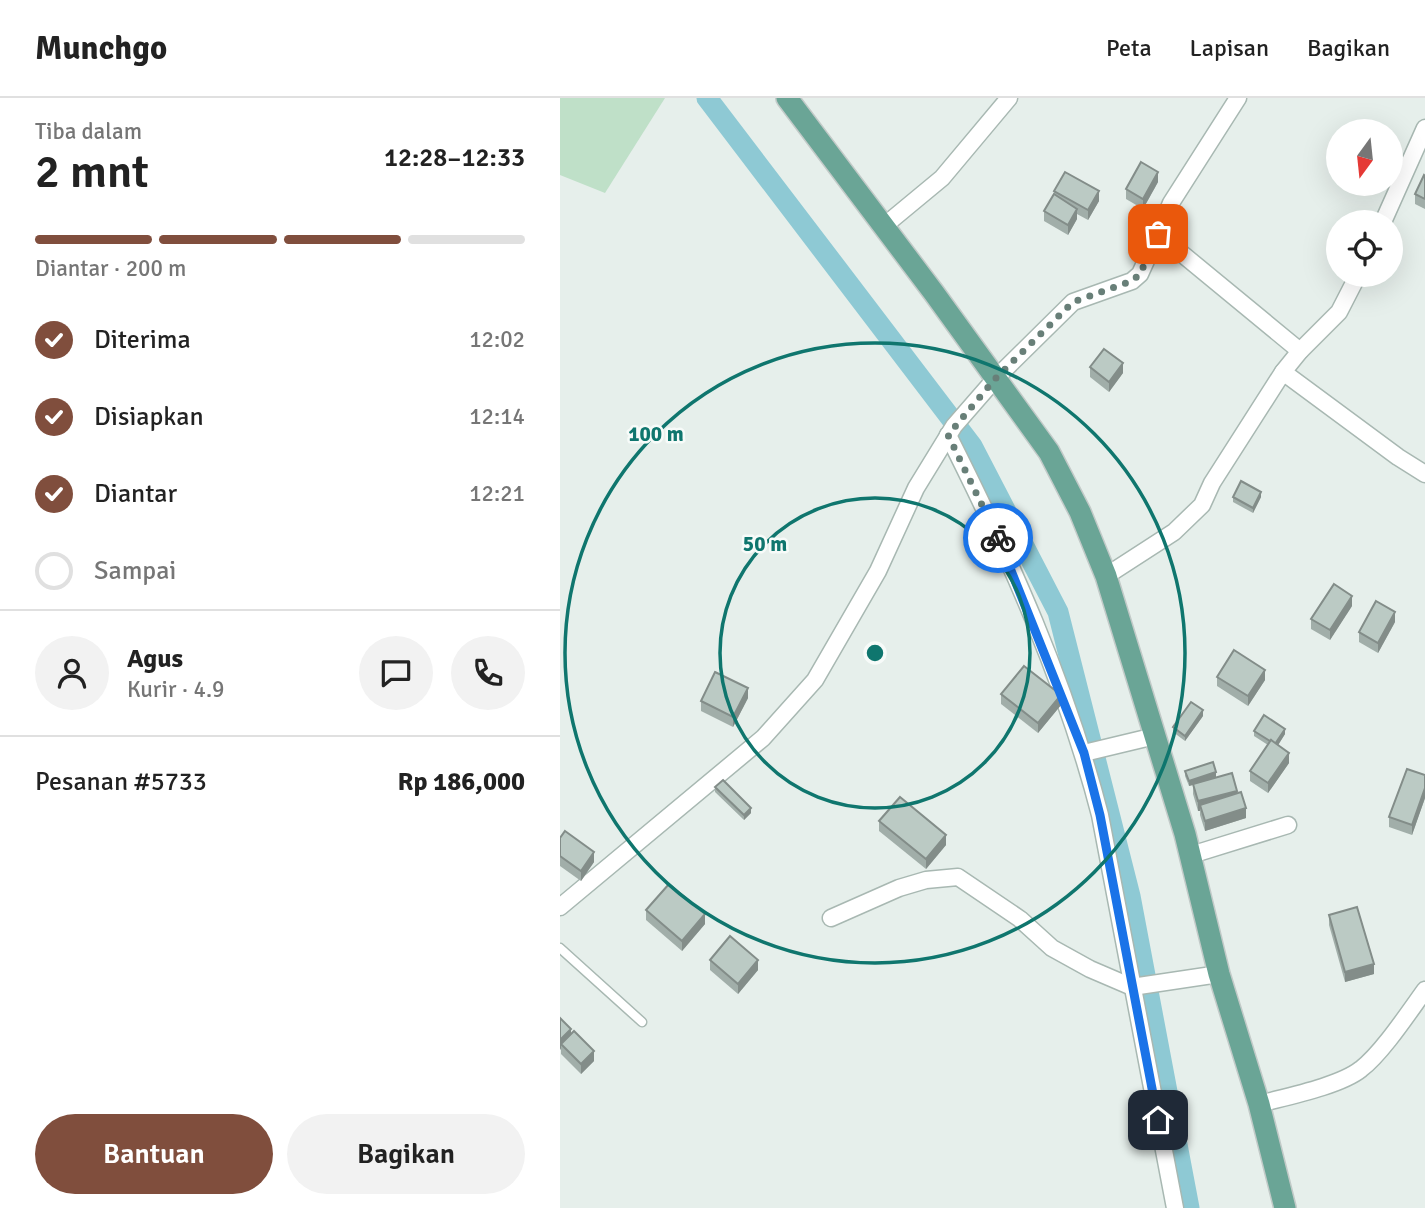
<!DOCTYPE html>
<html lang="id">
<meta charset="utf-8">
<style>
:root{--surface:#fff;--page:#f2f2f2;--text:#222;--muted:#767676;--line:#e0e0e0;--accent:#804e3d}
body{margin:0;font-family:Signika,sans-serif;background:var(--page);color:var(--text);height:100vh;display:flex;flex-direction:column;font-size:26px;white-space:nowrap}
*{box-sizing:border-box;margin:0}
p{font-size:23px;color:var(--muted)}
.icon{flex:none;width:38px;height:38px;fill:none;stroke:currentColor;stroke-width:2;stroke-linecap:round;stroke-linejoin:round}
.map{position:relative;flex:1;overflow:hidden}
.side{display:flex;flex-direction:column;background:var(--surface);width:560px}
.side>*{flex:none}
.needle{width:46px;rotate:195deg}
.buttons{position:absolute;left:766px;top:21px;display:grid;gap:14px}
.buttons a{display:grid;place-items:center;width:77px;height:77px;border-radius:50%;background:var(--surface);box-shadow:0 7px 28px #0002;font-size:35px}
.pin{position:absolute;display:grid;place-items:center;width:60px;height:60px;color:#fff;margin:-30px;border-radius:14px;box-shadow:0 4px 10px #0006}
.courier{position:absolute;display:grid;place-items:center;width:70px;height:70px;margin:-35px;border:5px solid #1a73e8;border-radius:50%;background:#fff;color:#222;box-shadow:0 2px 9px #0007}
.summary em{font-style:normal;font-weight:600}
.summary div{display:flex;flex-direction:column-reverse}
.summary{display:flex;align-items:center;justify-content:space-between;height:119px;padding:0 35px}
h1{font-size:46px;font-weight:600;line-height:52px}
.bar{display:grid;grid-template-columns:repeat(4,1fr);gap:10px 7px;align-content:center;height:84px;padding:0 35px}
.bar i{height:9px;border-radius:5px;background:var(--line)}
.bar .active{background:var(--accent)}
.bar p{grid-column:span 4}
.line{display:flex;align-items:center;gap:18px;padding:0 35px;border-top:2px solid var(--line)}
.line div{flex:1}
.round{display:grid;place-items:center;flex:none;width:74px;height:74px;border-radius:37px;background:var(--page)}
ol{padding:0 35px;list-style:none}
li{display:flex;align-items:center;gap:21px;height:77px}
li p{margin-inline-start:auto}
li .icon{padding:7px;border-radius:50%;background:var(--accent);color:#fff;stroke-width:4}
li:last-child{color:var(--muted)}
li i{width:38px;height:38px;border:4px solid var(--line);border-radius:50%}
.button{display:flex;gap:14px;margin-top:auto;padding:14px 35px}
.button a{flex:1;height:80px;border-radius:42px;background:var(--accent);color:#fff;font-size:28px;font-weight:600;line-height:80px;text-align:center}
.button a+a{background:var(--page);color:var(--text)}
header{display:flex;align-items:center;gap:42px;box-sizing:border-box;height:98px;padding:0 35px;background:var(--surface);border-bottom:2px solid var(--line)}
header strong{font-size:33px}
nav{display:flex;gap:38px;margin-inline-start:auto;font-size:24px}
main{display:flex;flex:1;min-height:0}
.map>svg:first-child{display:block}
</style>
<header>
<strong>Munchgo</strong>
<nav><a>Peta</a><a>Lapisan</a><a>Bagikan</a></nav>
</header>
<main>
<section class="side">
<div class="summary"><div><h1>2 mnt</h1><p>Tiba dalam</p></div><em>12:28–12:33</em></div>
<div class="bar"><i class="active"></i><i class="active"></i><i class="active"></i><i></i><p>Diantar · 200 m</p></div>
<ol>
<li><svg class="icon" aria-label="check" viewBox="0 0 24 24"><path d="M5 12l5 5 9-10"/></svg>Diterima<p>12:02</p></li>
<li><svg class="icon" aria-label="check" viewBox="0 0 24 24"><path d="M5 12l5 5 9-10"/></svg>Disiapkan<p>12:14</p></li>
<li><svg class="icon" aria-label="check" viewBox="0 0 24 24"><path d="M5 12l5 5 9-10"/></svg>Diantar<p>12:21</p></li>
<li><i></i>Sampai</li>
</ol>
<div class="line" style="height:126px"><a class="round"><svg class="icon" aria-label="person" viewBox="0 0 24 24"><circle cx="12" cy="8" r="4"/><path d="M4 21q1-7 8-7t8 7"/></svg></a><div><b>Agus</b><p>Kurir · 4.9</p></div><a class="round"><svg class="icon" aria-label="chat" viewBox="0 0 24 24"><path d="M4 5h16v11H9l-5 4z"/></svg></a><a class="round"><svg class="icon" aria-label="phone" viewBox="0 0 24 24"><path d="M5 4h4l2 5-3 2q2 4 5 5l2-3 5 2v4C11 20 4 13 5 4z"/></svg></a></div>
<div class="line" style="height:91px"><div>Pesanan #5733</div><b>Rp 186,000</b></div>
<div class="button"><a>Bantuan</a><a>Bagikan</a></div>
</section>
<div class="map">
<svg width="865" height="1110" viewBox="0 0 865 1110">
<rect width="100%" height="100%" fill="#e6efeb"/>
<polygon fill="#bfe0c8" points="0,0 105,0 45,95 0,77"/>
<g fill="none" stroke-linecap="round" stroke-linejoin="round">
<polyline stroke="#8ec9d4" stroke-width="21" points="147,0 412,348 498,514 570,798 629,1110"/>
<defs>
<polyline id="service" points="0,850 82,924"/>
<g id="minor">
<polyline points="678,0 611,105 598,136 740,253"/>
<polyline points="823,124 865,30"/>
<polyline points="324,128 382,80 449,0"/>
<polyline points="723,274 740,253 779,214 798,177"/>
<path d="M388 337C449 458 506 585 540 717L615 1110"/>
<polyline points="546,478 614,434 642,407 652,385 723,274 838,359 865,376"/>
<polyline points="524,655 595,638"/>
<polyline points="631,757 728,727"/>
<polyline points="0,809 203,640 255,582 318,473 356,390 394,328 435,281 513,204 572,183 580,176 598,136"/>
<polyline points="271,820 339,790 366,782 398,779 460,821 492,850 530,871 572,889 659,876"/>
<path d="M699 1006C725 999 780 988 801 971 822 955 849 914 865 892"/>
</g>
<polyline id="primary" points="227,0 374,195 489,354 520,414 546,478 625,736 659,876 699,1006 725,1110"/>
</defs>
<use href="#service" stroke="#a8b8b2" stroke-width="11"/>
<use href="#minor" stroke="#a8b8b2" stroke-width="19"/>
<use href="#primary" stroke="#c2cac8" stroke-width="24"/>
<use href="#service" stroke="#fff" stroke-width="8"/>
<use href="#minor" stroke="#fff" stroke-width="16"/>
<use href="#primary" stroke="#6aa596" stroke-width="21"/>
</g>
<g fill="#a1aea9">
<polygon points="865,78 865,111 855,106 855,96"/>
<polygon points="598,84 583,111 566,101 566,91"/>
<polygon points="494,93 539,103 528,122 517,116 517,121 508,137 484,123 484,113 494,97"/>
<polygon points="530,269 563,275 549,294 530,279"/>
<polygon points="673,399 701,399 693,415 673,404"/>
<polygon points="792,508 770,542 751,531 751,521"/>
<polygon points="835,524 818,555 799,544 799,534"/>
<polygon points="657,579 705,582 688,608 657,588"/>
<polygon points="441,596 501,607 478,635 441,606"/>
<polygon points="188,600 173,629 141,613 141,603"/>
<polygon points="643,618 625,643 613,634 613,629"/>
<polygon points="694,633 725,636 718,647 729,665 708,695 690,683 690,673 708,647 694,638"/>
<polygon points="625,673 656,679 677,696 686,720 645,733 640,717 640,713 638,713 633,696 633,687 629,688 625,678"/>
<polygon points="865,677 865,700 852,737 829,729 829,719"/>
<polygon points="155,689 191,715 184,722 155,694"/>
<polygon points="319,723 386,747 366,771 319,733"/>
<polygon points="0,740 34,764 21,783 0,768"/>
<polygon points="86,812 145,826 122,853 86,822"/>
<polygon points="769,817 814,876 785,884 769,827"/>
<polygon points="150,862 198,872 178,896 150,872"/>
<polygon points="0,920 11,936 34,963 21,976 1,956 1,950 0,952"/>
</g>
<g fill="#838d89">
<polygon points="598,74 598,84 583,111 583,101"/>
<polygon points="539,93 539,103 528,122 528,112"/>
<polygon points="517,111 517,121 508,137 508,127"/>
<polygon points="563,265 563,275 549,294 549,284"/>
<polygon points="701,394 701,399 693,415 693,410"/>
<polygon points="792,498 792,508 770,542 770,532"/>
<polygon points="835,514 835,524 818,555 818,545"/>
<polygon points="705,572 705,582 688,608 688,598"/>
<polygon points="188,590 188,600 173,629 173,619"/>
<polygon points="501,597 501,607 478,635 478,625"/>
<polygon points="643,612 643,618 625,643 625,638"/>
<polygon points="725,631 725,636 715,652 715,647"/>
<polygon points="729,655 729,665 708,695 708,685"/>
<polygon points="656,674 656,680 629,688 629,683"/>
<polygon points="865,690 865,700 852,737 852,727"/>
<polygon points="677,693 677,703 640,707 640,713 638,713 638,703"/>
<polygon points="191,710 191,715 184,722 184,717"/>
<polygon points="686,710 686,720 645,733 645,723"/>
<polygon points="386,737 386,747 366,771 366,761"/>
<polygon points="34,754 34,764 21,783 21,773"/>
<polygon points="145,816 145,826 122,853 122,843"/>
<polygon points="198,862 198,872 178,896 178,886"/>
<polygon points="814,866 814,876 785,884 785,874"/>
<polygon points="11,931 11,941 1,946 1,950 0,952 0,942"/>
<polygon points="34,953 34,963 21,976 21,966"/>
</g>
<g fill="#bbcac4" stroke="#838d89" stroke-width="2">
<polygon points="581,64 598,74 583,101 566,91"/>
<polygon points="505,74 539,93 528,112 494,93"/>
<polygon points="864,77 865,78 865,101 855,96"/>
<polygon points="494,96 517,111 508,127 484,113"/>
<polygon points="544,251 563,265 549,284 530,269"/>
<polygon points="681,383 701,394 693,410 673,399"/>
<polygon points="774,486 792,498 770,532 751,521"/>
<polygon points="816,503 835,514 818,545 799,534"/>
<polygon points="674,552 705,572 688,598 657,579"/>
<polygon points="464,568 501,597 478,625 441,596"/>
<polygon points="155,574 188,590 173,619 141,603"/>
<polygon points="631,604 643,612 625,638 613,629"/>
<polygon points="704,617 725,631 715,646 711,642 710,643 694,633"/>
<polygon points="711,642 729,655 708,685 690,673"/>
<polygon points="653,664 656,674 629,683 625,673"/>
<polygon points="847,671 865,677 865,690 852,727 829,719"/>
<polygon points="672,675 677,693 638,703 633,686"/>
<polygon points="163,682 191,710 184,717 155,689"/>
<polygon points="681,694 686,710 645,723 640,707"/>
<polygon points="340,699 386,737 366,761 319,723"/>
<polygon points="5,733 34,754 21,773 0,758 0,740"/>
<polygon points="109,786 145,816 122,843 86,812"/>
<polygon points="797,809 814,866 785,874 769,817"/>
<polygon points="170,838 198,862 178,886 150,862"/>
<polygon points="0,920 11,931 0,942"/>
<polygon points="14,933 34,953 21,966 1,946"/>
</g>
<g fill="none" stroke-linecap="round" stroke-linejoin="round">
<polyline stroke="#687f78" stroke-width="7" stroke-dasharray="0 12.6" points="438,440 388,337 435,281 513,204 572,183 580,176 598,136"/>
<polyline stroke="#1a73e8" stroke-width="9" points="438,440 524,655 540,717 598,1022"/>
</g>
<g fill="none" stroke="#0f766e" stroke-width="3.5">
<circle cx="315" cy="555" r="155"/>
<circle cx="315" cy="555" r="310"/>
</g>
<circle cx="315" cy="555" r="10" fill="#0f766e" stroke="#f7fbf9" stroke-width="3.5"/>
<g font-size="21" text-anchor="middle" font-weight="bold" fill="#0f766e" stroke="#f7fbf9" stroke-width="5" stroke-linejoin="round" paint-order="stroke">
<text x="96" y="343">100 m</text>
<text x="205" y="453">50 m</text>
</g>
</svg>
<div class="buttons">
<a><svg class="needle" viewBox="-14 -14 28 28"><path d="M0-13l5 13h-10z" fill="#e53935"/><path d="M0 13l5-13h-10z" fill="#767676"/></svg></a>
<a><svg class="icon" aria-label="locate" viewBox="0 0 24 24"><circle cx="12" cy="12" r="6"/><path d="M12 2v4M12 18v4M2 12h4M18 12h4"/></svg></a>
</div>
<div class="pin" style="left:598px;top:136px;background:#ea580c"><svg class="icon" aria-label="bag" viewBox="0 0 24 24"><path d="M5 8h14l-1 12H6zM9 8a3 3 0 0 1 6 0"/></svg></div>
<div class="pin" style="left:598px;top:1022px;background:#1f2937"><svg class="icon" aria-label="home" viewBox="0 0 24 24"><path d="M3 11l9-7 9 7M6 9v11h12V9"/></svg></div>
<div class="courier" style="left:438px;top:440px"><svg class="icon" aria-label="bike" viewBox="0 0 24 24"><circle cx="6" cy="16" r="4"/><circle cx="18" cy="16" r="4"/><path d="M6 16l4-8h5l3 8M10 8l3 8H6M13 5h3"/></svg></div>
</div>
</main>
